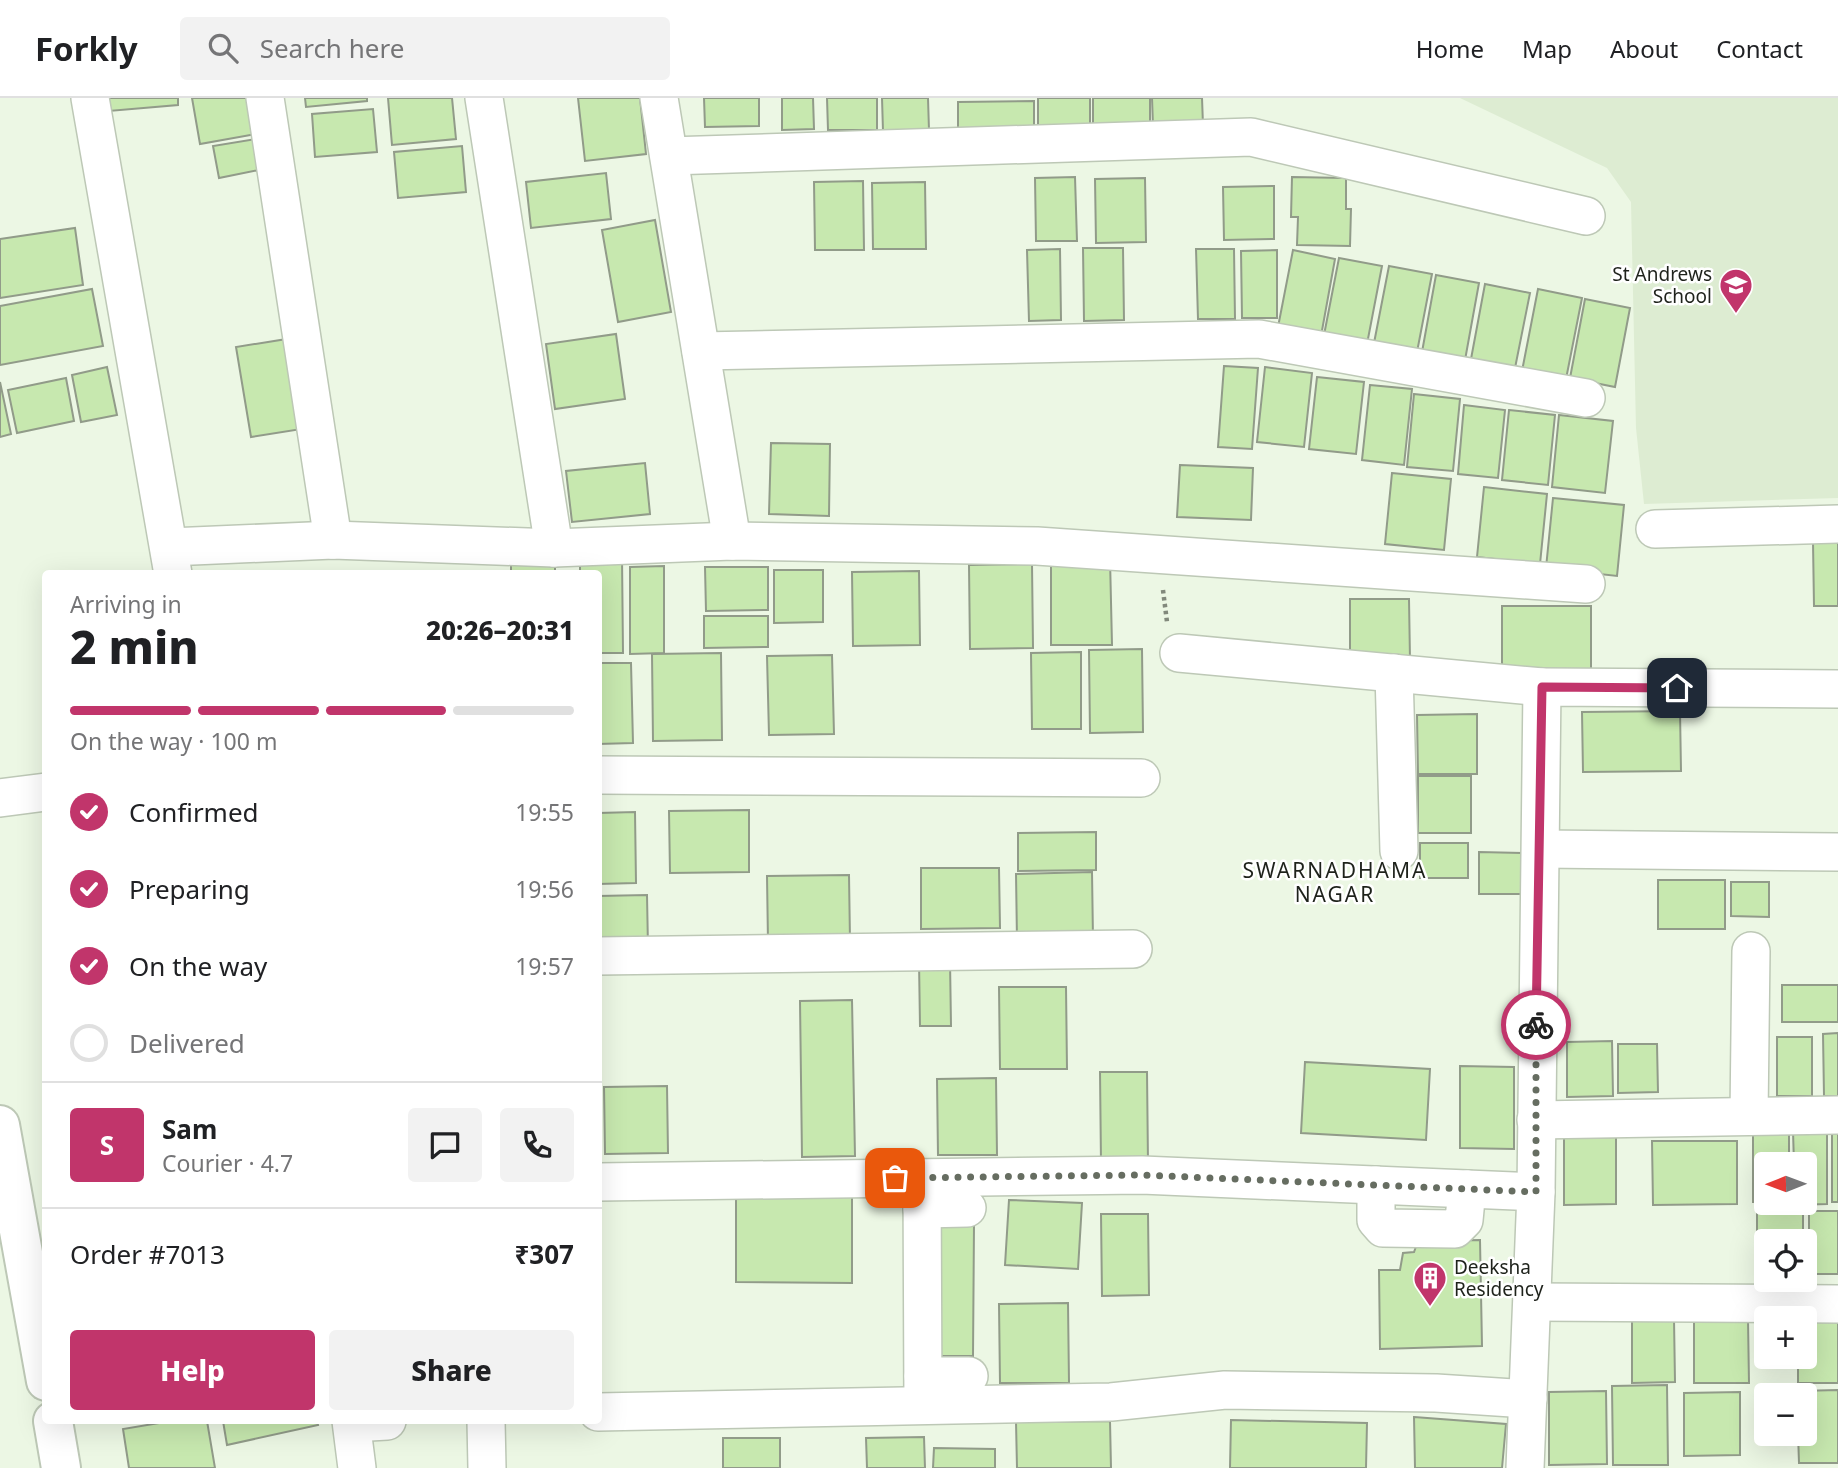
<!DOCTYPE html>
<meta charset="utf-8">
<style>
:root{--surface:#fff;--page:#f2f2f2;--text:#202124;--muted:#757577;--line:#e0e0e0;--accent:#c1356b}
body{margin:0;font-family:"Noto Sans",sans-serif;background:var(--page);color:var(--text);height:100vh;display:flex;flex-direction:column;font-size:26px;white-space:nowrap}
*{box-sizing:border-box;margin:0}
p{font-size:23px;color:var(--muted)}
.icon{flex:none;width:38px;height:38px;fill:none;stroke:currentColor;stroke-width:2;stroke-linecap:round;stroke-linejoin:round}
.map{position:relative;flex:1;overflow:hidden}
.drawer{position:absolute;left:42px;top:472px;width:560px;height:854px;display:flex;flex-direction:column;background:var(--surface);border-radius:7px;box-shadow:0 7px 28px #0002}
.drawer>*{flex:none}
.needle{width:46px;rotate:269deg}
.controls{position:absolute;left:1754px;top:1054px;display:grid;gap:14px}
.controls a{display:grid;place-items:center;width:63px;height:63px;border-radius:7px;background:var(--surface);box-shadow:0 7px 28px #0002;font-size:35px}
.pin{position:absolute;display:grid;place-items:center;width:60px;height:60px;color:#fff;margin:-30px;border-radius:14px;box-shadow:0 4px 10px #0006}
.courier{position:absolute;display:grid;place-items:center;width:70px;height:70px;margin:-35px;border:5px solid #c1356b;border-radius:50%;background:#fff;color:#222;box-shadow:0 2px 9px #0007}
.overview em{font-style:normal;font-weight:800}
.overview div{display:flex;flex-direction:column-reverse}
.overview{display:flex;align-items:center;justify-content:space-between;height:119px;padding:0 28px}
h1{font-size:46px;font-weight:800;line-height:52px}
.bar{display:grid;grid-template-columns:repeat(4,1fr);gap:10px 7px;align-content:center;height:84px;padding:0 28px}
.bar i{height:9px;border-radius:5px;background:var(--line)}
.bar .active{background:var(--accent)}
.bar p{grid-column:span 4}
.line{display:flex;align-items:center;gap:18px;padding:0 28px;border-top:2px solid var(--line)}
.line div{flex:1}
.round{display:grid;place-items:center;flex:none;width:74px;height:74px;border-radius:7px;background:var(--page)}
ol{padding:0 28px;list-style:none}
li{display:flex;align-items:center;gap:21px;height:77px}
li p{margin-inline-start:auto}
li .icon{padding:7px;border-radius:50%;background:var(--accent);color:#fff;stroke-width:4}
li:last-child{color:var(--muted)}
li i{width:38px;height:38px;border:4px solid var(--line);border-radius:50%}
.button{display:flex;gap:14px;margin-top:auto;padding:14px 28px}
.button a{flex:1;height:80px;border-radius:7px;background:var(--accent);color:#fff;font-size:28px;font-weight:800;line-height:80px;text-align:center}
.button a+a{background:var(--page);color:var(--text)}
header{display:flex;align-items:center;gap:42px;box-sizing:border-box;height:98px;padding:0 35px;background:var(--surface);border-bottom:2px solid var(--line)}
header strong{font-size:33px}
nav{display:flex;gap:38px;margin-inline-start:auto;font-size:24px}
.search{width:490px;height:63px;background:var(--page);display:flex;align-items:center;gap:18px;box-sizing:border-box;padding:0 24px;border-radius:7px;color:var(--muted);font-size:26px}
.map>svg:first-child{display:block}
</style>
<header>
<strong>Forkly</strong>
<div class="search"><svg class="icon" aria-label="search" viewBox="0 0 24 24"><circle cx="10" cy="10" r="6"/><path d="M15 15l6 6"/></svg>Search here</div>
<nav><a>Home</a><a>Map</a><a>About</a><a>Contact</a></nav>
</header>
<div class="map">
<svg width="1838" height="1370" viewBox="0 0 1838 1370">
<rect width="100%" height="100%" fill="#ecf7e4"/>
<polygon fill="#ddecd2" points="1460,0 1838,0 1838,400 1644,406 1636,330 1631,104 1607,70"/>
<g fill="#c7e8af" stroke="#919b89" stroke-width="2">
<polygon points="108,0 178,0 178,7 109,13"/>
<polygon points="192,0 261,0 267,34 200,46"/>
<polygon points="305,0 367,0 367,3 306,9"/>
<polygon points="388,0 452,0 456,41 392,47"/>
<polygon points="578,0 640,0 646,56 585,63"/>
<polygon points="704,0 759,0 759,28 705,29"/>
<polygon points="782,0 813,0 814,31 782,32"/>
<polygon points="827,0 877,0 877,32 828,32"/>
<polygon points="882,0 928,0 929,32 883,33"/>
<polygon points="1038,0 1090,0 1090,32 1038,33"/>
<polygon points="1093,0 1150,0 1150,27 1093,28"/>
<polygon points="1152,0 1202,0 1203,27 1153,28"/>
<polygon points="1034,3 1034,30 958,32 958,4"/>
<polygon points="373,11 377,54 315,59 312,16"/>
<polygon points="268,39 274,69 219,80 213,48"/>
<polygon points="462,48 466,94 398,100 394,54"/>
<polygon points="606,75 611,121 531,130 526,84"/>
<polygon points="1075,79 1077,143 1036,143 1035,80"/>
<polygon points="1292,79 1346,80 1346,111 1351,111 1350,148 1297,147 1298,119 1291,119"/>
<polygon points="1145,80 1146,144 1096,145 1095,81"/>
<polygon points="863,83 864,152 815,152 814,84"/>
<polygon points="925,84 926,151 873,151 872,85"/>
<polygon points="1274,88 1274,141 1224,142 1223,89"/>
<polygon points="655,122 671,214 618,224 602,132"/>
<polygon points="75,130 83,187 0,200 0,141"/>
<polygon points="1083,150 1123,150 1124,222 1084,223"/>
<polygon points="1060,151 1061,222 1029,223 1027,152"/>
<polygon points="1196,151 1234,151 1235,221 1198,221"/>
<polygon points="1277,152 1277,220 1242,220 1241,153"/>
<polygon points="1293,152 1335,161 1321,238 1278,229"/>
<polygon points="1339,160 1382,168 1367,246 1324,237"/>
<polygon points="1389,168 1432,176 1417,254 1374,245"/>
<polygon points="1436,177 1479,185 1465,262 1422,254"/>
<polygon points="1485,186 1530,195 1515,270 1471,261"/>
<polygon points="92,191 103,248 0,267 0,208"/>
<polygon points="1538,191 1582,200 1566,281 1522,273"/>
<polygon points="1585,201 1630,210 1615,289 1570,280"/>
<polygon points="616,236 625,301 555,311 546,246"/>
<polygon points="293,240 308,330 251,339 236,249"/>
<polygon points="1224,268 1258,270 1252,351 1218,349"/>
<polygon points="107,269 117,317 81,324 72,277"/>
<polygon points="1265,269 1312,275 1304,349 1257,344"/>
<polygon points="1317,279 1364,284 1356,356 1309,351"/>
<polygon points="66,280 74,323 17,335 8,292"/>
<polygon points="0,284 11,336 0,339"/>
<polygon points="1370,287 1412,291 1404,367 1362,362"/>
<polygon points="1414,296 1460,301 1453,373 1407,369"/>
<polygon points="1464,307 1505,312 1498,380 1458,376"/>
<polygon points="1509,312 1555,317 1548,387 1502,382"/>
<polygon points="1559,317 1613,323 1605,395 1552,389"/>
<polygon points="771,345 830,346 829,418 769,416"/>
<polygon points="645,365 650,416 572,424 566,373"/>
<polygon points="1180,367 1253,370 1251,422 1177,419"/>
<polygon points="1392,375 1451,381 1444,452 1385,446"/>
<polygon points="1484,389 1547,396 1540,466 1477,459"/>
<polygon points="1553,400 1624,407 1617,478 1546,470"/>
<polygon points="1813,444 1838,444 1838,508 1814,508"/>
<polygon points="580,459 622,459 623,555 598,555 598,476 580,476"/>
<rect x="511" y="460" width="44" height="16"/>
<polygon points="1051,461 1110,461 1112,547 1051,547"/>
<polygon points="1032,466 1033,550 970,551 969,467"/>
<polygon points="664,468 664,555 630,556 630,469"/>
<polygon points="705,469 768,469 768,512 706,513"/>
<polygon points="774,472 823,472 823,524 774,525"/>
<polygon points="919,473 920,547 853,548 852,474"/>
<polygon points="1350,501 1409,501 1410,562 1350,562"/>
<rect x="1502" y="508" width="89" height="67"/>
<polygon points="704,518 768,518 768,549 704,550"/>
<polygon points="1142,551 1143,634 1090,635 1089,552"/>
<polygon points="1081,554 1081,631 1032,631 1031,555"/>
<polygon points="721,555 722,642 653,643 652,556"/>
<polygon points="832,557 834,636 769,637 767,558"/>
<polygon points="598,565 631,565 633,645 598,646"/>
<polygon points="1680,613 1681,673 1583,674 1582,614"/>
<polygon points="1477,616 1477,676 1418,676 1417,617"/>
<rect x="1418" y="678" width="53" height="57"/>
<polygon points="749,712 749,774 670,775 669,713"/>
<polygon points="635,714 636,785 598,786 598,715"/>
<polygon points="1096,734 1096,772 1018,773 1018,735"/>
<rect x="1420" y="745" width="48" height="35"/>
<polygon points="1479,754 1522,755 1522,796 1479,796"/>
<polygon points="921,770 999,770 1000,830 921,831"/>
<polygon points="1092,774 1093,841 1017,842 1016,776"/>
<polygon points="849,777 850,843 768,844 767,778"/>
<rect x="1658" y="782" width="67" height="49"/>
<polygon points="1731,784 1769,784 1769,819 1731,818"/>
<polygon points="647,797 648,850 598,851 598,798"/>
<polygon points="919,863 950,863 951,928 920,928"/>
<rect x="1782" y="887" width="56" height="37"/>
<polygon points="999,889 1066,889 1067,971 1000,971"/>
<polygon points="852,902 855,1058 802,1059 800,903"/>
<polygon points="1838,935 1838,998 1824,998 1823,936"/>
<rect x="1777" y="939" width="35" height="59"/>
<polygon points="1612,943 1613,998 1567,999 1567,944"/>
<polygon points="1618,946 1657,946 1658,994 1618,995"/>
<polygon points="1305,964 1430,971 1426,1042 1301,1035"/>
<polygon points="1460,968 1514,969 1514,1051 1460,1050"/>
<polygon points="1100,974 1147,974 1148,1065 1101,1065"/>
<polygon points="996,980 997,1057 938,1057 937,981"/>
<polygon points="667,988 668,1055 605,1056 604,989"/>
<polygon points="1793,1033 1827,1033 1827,1106 1794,1107 1794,1104 1804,1104 1804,1066 1794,1066"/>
<polygon points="1753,1034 1789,1034 1789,1066 1766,1066 1766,1104 1753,1104"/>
<rect x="1832" y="1036" width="6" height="68"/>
<polygon points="1616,1039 1616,1106 1564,1107 1564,1040"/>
<polygon points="1652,1043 1737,1043 1737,1106 1653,1107"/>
<polygon points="736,1099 852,1099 852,1185 736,1184"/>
<polygon points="1009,1102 1082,1105 1078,1171 1005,1167"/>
<rect x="1809" y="1113" width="29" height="63"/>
<polygon points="1757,1115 1803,1115 1803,1143 1766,1143 1766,1173 1757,1173"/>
<polygon points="1101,1116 1148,1116 1149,1197 1102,1198"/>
<polygon points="930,1127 974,1127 973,1258 929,1258"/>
<polygon points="1480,1142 1482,1248 1380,1251 1379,1172 1400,1172 1403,1155 1414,1154 1418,1143"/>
<polygon points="1068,1205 1069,1285 1000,1285 999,1206"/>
<polygon points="1632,1221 1674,1221 1675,1284 1632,1285"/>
<polygon points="1748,1221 1749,1285 1694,1285 1694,1222"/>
<polygon points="1838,1222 1838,1285 1798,1285 1798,1258 1804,1258 1804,1223"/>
<polygon points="1667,1287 1668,1367 1613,1367 1612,1288"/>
<polygon points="1838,1292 1838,1365 1799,1365 1798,1335 1804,1335 1804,1297 1798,1297 1798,1293"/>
<polygon points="1606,1293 1607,1366 1549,1367 1549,1294"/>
<polygon points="1740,1294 1740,1357 1684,1358 1684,1295"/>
<polygon points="1414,1319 1506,1326 1502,1370 1415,1370"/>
<polygon points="1231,1322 1367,1325 1366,1370 1230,1370"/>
<polygon points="171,1323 207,1323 215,1370 129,1370 123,1331"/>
<polygon points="223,1323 317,1323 318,1327 227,1347"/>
<polygon points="1110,1323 1111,1370 1017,1370 1016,1324"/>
<polygon points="924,1339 925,1370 867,1370 866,1340"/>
<rect x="723" y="1340" width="57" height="30"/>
<polygon points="934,1350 995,1351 995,1370 933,1370"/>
</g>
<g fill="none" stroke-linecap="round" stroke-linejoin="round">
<defs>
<g id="minor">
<polyline points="90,0 173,476"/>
<polyline points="265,0 333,442"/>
<polyline points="484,0 554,450"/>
<polyline points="659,0 732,443"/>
<polyline points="669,58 1251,39 1586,118"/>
<polyline points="701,253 1259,241 1586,300"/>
<polyline points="1655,431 1838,426"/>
<polyline points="170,449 333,442 554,450 732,443 1037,448 1586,486"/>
<polyline points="1179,555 1542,589"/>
<polyline points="1394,575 1399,753"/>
<polyline points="598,677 1141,680"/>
<polyline points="0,700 46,694"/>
<polyline points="1541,751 1838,754"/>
<polyline points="598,858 1133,851"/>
<polyline points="1749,1018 1751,853"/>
<polyline points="1536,1022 1838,1017"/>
<polyline points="922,1080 923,1307"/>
<polyline points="598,1084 1142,1077 1536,1094"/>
<polyline points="1376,1087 1376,1122 1383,1130 1455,1131 1464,1122 1467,1091"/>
<polyline points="922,1111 967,1110"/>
<polyline points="1533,1204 1838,1206"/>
<polyline points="923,1278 969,1278"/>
<polyline points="598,1314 1111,1304 1225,1292 1436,1295 1528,1301"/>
<polyline points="351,1323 357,1370"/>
<polyline points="486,1323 487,1370"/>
<polyline points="352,1325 387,1323"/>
<polyline points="1525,1370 1536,1094 1542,589 1838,591"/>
</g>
<g id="major">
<polyline points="0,1027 46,1283"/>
<polyline points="53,1323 61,1370"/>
</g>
</defs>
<use href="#minor" stroke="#bdc8b6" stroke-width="40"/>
<use href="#major" stroke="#bdc8b6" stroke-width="42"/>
<polyline stroke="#82897c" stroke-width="4.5" stroke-dasharray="3.5 3.5" stroke-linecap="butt" points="1163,492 1167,524"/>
<use href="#minor" stroke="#fff" stroke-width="37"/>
<use href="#major" stroke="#fff" stroke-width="38"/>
</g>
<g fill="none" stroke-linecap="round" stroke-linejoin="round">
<polyline stroke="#666d61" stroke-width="7" stroke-dasharray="0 12.6" points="895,1080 1142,1077 1536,1094 1536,927"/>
<polyline stroke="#c1356b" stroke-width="9" points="1536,927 1542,589 1677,590"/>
</g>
<defs>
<symbol id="school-pin" viewBox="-11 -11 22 30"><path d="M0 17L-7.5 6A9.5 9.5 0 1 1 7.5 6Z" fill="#c1356b" stroke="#fff"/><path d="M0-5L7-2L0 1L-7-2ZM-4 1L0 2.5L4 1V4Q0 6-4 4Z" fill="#fff"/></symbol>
<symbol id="building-pin" viewBox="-11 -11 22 30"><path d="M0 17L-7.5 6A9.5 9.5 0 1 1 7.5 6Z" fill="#c1356b" stroke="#fff"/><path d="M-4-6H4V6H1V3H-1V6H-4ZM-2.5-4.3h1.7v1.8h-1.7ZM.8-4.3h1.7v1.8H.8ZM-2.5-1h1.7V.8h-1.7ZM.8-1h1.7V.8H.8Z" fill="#fff"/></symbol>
</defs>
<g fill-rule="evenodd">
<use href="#school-pin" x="1717" y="168" width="38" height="52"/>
<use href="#building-pin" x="1411" y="1161" width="38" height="52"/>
</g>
<g text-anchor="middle" stroke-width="5" stroke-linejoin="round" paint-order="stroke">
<g font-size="19" fill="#1e221b" stroke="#fff" text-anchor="end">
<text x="1712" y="183">St Andrews<tspan x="1712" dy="22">School</tspan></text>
<text x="1454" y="1176" text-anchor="start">Deeksha<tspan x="1454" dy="22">Residency</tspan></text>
</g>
<g font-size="21" letter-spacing="2" fill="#1e221b" stroke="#fff">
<text x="1335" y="780">SWARNADHAMA<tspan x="1335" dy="24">NAGAR</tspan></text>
</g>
</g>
</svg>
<div class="controls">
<a><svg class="needle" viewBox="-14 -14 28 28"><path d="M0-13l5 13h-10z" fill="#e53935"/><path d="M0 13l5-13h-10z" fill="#757577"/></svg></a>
<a><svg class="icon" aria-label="locate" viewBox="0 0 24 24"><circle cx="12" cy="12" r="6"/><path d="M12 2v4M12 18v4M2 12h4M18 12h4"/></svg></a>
<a>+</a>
<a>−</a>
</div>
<div class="pin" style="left:895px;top:1080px;background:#ea580c"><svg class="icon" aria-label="bag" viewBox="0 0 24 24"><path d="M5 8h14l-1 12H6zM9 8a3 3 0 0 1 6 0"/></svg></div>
<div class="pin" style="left:1677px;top:590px;background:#1f2937"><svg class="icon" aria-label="home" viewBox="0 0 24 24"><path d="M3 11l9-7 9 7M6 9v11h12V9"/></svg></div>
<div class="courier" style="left:1536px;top:927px"><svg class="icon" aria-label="bike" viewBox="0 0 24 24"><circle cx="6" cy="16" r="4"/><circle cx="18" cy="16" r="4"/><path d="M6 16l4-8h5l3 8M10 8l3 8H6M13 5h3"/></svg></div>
<section class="drawer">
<div class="overview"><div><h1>2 min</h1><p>Arriving in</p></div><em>20:26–20:31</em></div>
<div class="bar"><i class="active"></i><i class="active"></i><i class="active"></i><i></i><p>On the way · 100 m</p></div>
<ol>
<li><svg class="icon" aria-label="check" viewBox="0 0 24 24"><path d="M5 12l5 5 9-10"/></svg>Confirmed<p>19:55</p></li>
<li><svg class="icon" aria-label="check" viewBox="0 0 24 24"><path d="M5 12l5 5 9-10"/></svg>Preparing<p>19:56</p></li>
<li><svg class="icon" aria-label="check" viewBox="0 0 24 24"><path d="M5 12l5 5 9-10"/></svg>On the way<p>19:57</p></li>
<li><i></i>Delivered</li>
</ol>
<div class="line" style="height:126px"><b class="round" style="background:var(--accent);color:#fff">S</b><div><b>Sam</b><p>Courier · 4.7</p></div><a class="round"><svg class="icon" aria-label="chat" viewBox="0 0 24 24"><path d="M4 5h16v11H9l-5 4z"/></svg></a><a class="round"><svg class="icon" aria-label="phone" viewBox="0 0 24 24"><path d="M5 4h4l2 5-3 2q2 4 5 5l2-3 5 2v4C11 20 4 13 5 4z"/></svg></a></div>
<div class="line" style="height:91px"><div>Order #7013</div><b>₹307</b></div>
<div class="button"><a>Help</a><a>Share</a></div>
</section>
</div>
